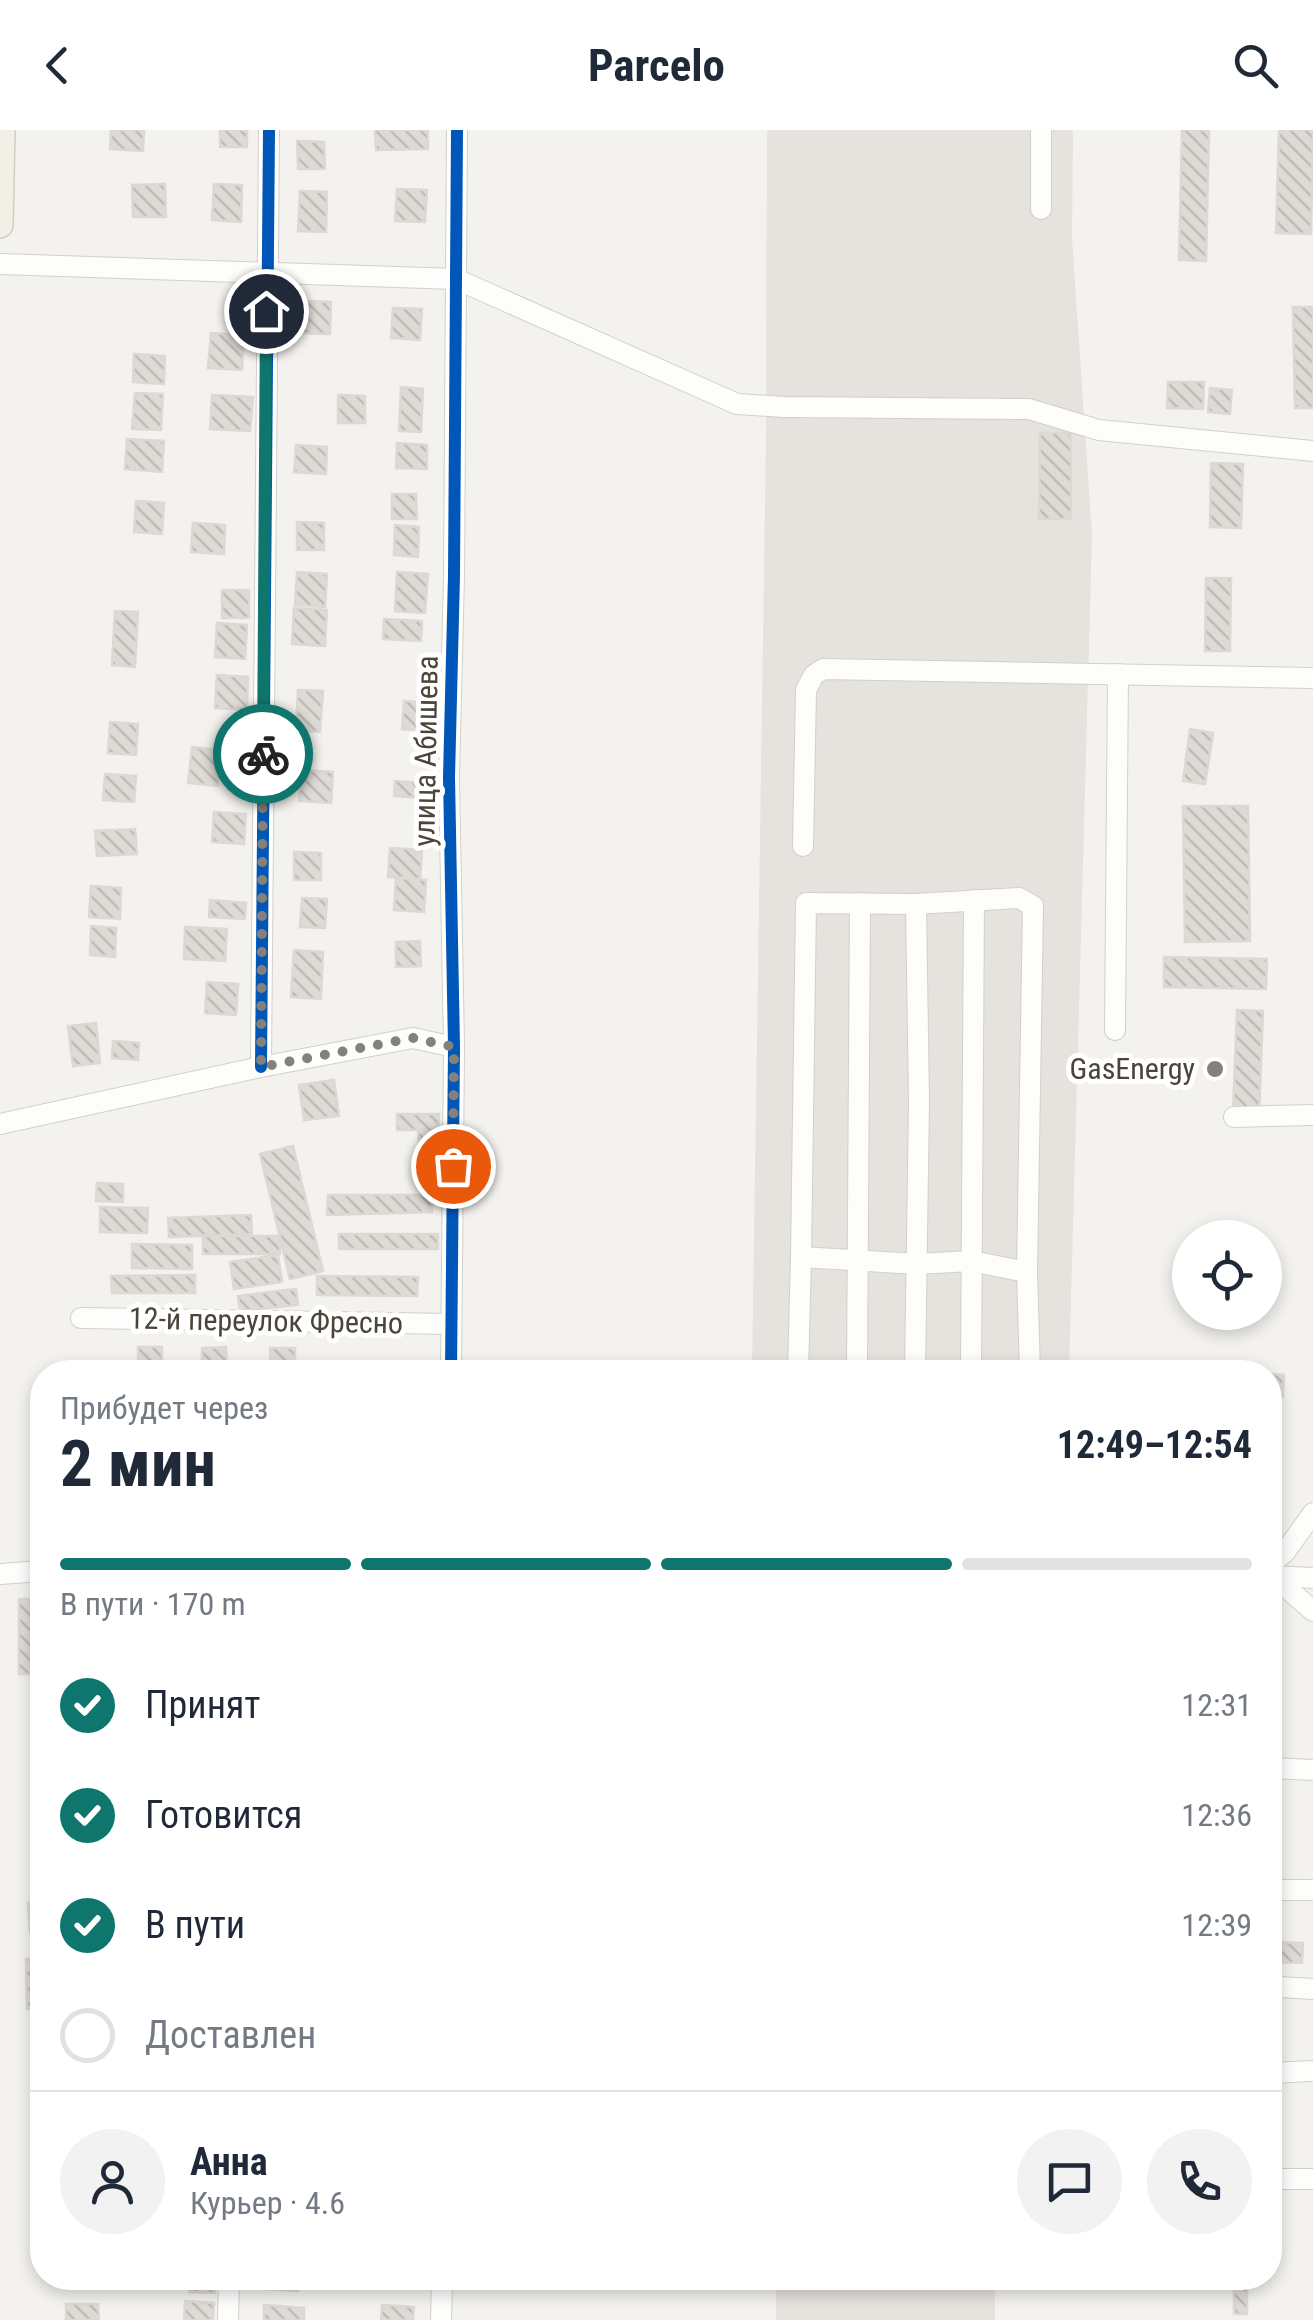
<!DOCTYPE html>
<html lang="ru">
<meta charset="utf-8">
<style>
:root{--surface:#fff;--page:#f2f2f3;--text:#1f2937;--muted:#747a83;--line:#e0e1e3;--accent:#0f766e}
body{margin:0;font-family:"Roboto Condensed",sans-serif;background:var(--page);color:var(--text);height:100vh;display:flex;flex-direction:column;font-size:38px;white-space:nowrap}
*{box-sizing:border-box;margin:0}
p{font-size:32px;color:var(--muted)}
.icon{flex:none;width:55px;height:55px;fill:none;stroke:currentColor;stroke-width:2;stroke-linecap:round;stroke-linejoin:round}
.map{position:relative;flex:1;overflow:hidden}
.sheet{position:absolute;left:30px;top:1230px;width:1252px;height:930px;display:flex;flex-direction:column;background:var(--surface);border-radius:40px;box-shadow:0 5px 15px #0003}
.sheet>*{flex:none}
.tools{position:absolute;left:1172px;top:1090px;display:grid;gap:20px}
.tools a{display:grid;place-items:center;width:110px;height:110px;border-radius:50%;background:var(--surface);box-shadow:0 5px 15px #0003;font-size:50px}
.pin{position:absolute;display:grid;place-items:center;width:85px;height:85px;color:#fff;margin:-42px;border:5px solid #fff;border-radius:50%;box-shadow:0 2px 10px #0007}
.courier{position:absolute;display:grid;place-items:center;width:100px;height:100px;margin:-50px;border:8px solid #0f766e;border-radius:50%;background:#fff;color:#222;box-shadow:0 2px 12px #0007}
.summary em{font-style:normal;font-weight:700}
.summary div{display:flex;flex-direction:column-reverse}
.summary{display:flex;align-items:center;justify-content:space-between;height:170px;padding:0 30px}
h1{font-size:65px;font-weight:700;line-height:75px}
.bar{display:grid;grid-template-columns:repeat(4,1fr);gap:15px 10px;align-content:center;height:120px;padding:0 30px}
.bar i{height:12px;border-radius:8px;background:var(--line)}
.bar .active{background:var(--accent)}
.bar p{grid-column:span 4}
.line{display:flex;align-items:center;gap:25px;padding:0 30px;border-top:2px solid var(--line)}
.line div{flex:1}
.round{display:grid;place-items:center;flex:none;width:105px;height:105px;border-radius:52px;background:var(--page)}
ol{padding:0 30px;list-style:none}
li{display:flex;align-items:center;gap:30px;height:110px}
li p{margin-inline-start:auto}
li .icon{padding:10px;border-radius:50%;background:var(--accent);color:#fff;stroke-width:4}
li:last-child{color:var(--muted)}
li i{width:55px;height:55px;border:5px solid var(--line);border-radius:50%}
header{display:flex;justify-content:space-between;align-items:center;height:130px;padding:0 30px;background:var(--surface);font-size:45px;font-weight:700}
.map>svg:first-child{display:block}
</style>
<header><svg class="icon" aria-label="back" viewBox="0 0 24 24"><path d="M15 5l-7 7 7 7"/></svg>Parcelo<svg class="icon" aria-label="search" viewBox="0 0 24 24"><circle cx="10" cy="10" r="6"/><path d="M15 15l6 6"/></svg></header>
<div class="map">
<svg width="1313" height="2190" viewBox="0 0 1313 2190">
<defs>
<pattern id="building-back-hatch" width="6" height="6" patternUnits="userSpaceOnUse" patternTransform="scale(2.5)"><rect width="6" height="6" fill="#dedbd6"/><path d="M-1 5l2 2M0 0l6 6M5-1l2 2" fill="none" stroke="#c0bdb8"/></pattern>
</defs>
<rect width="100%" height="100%" fill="#f4f2ee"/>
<g fill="#e6e2de">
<polygon points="767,0 1073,0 1072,109 1092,405 1069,1242 752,1242 766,310"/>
<rect x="776" y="2148" width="219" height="42"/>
</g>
<g fill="url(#building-back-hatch)" stroke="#dcd9d4" stroke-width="2.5">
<polygon points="111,0 144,0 143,21 110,19"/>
<rect x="220" y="0" width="27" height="17"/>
<polygon points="375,0 428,0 428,19 376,20"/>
<polygon points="1182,0 1209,0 1206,131 1179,130"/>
<polygon points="1279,0 1313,0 1311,104 1276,103"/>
<polygon points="297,11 324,12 325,39 298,39"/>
<polygon points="165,54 166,87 133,87 132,55"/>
<polygon points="214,54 242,55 241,92 212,90"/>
<polygon points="397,59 427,60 425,92 395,91"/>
<polygon points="300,61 327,62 326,102 298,101"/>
<polygon points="297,171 331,172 330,204 296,203"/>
<polygon points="1293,177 1313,177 1313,278 1295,278"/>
<polygon points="393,178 422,179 420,210 391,208"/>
<polygon points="211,203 244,205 242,240 208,238"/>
<polygon points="134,224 165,226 164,254 133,252"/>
<polygon points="1168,252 1204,252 1203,279 1167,278"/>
<polygon points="401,257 423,259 421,302 399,301"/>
<polygon points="1210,258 1232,260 1230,284 1208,282"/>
<polygon points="135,263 163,264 161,300 132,299"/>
<polygon points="212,265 253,267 250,301 210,299"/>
<polygon points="338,265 365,266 365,293 338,293"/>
<polygon points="1040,303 1071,303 1071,389 1039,389"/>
<polygon points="127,309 164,311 162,342 125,339"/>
<polygon points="397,313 427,315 427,339 396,338"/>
<polygon points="296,315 327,317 326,344 294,342"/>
<polygon points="1211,333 1243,334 1241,398 1210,397"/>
<polygon points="392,364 416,364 417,389 392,389"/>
<polygon points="136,371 164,373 162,404 134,402"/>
<polygon points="297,392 324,393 324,420 297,420"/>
<polygon points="193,393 225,395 224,424 191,422"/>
<polygon points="395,395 419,397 418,427 394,425"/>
<polygon points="297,442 327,444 325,477 295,475"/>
<polygon points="397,442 428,444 425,483 395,481"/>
<polygon points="1206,448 1231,448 1230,521 1205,521"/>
<rect x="222" y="460" width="27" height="28"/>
<polygon points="294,478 327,480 325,516 292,514"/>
<polygon points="115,481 138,482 135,537 112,535"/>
<polygon points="384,489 422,491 421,511 383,509"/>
<polygon points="217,493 247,495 245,529 215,527"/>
<polygon points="217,545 248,547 247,580 215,578"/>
<polygon points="298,560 323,561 320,602 296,600"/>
<polygon points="404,571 438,574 436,601 402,599"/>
<polygon points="110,592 138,594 136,625 108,623"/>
<polygon points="1190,599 1213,603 1205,654 1183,651"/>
<polygon points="192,617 221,620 218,656 188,653"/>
<polygon points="301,640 333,642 331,673 299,671"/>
<polygon points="105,644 136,646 134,672 103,670"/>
<polygon points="395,651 436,654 436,669 394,666"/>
<polygon points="1183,676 1248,676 1250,811 1185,812"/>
<polygon points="214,682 246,684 244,714 212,712"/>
<polygon points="135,699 137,724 97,726 95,701"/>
<polygon points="390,718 422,720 420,749 388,747"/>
<polygon points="294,722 321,723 321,750 294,750"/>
<polygon points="396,748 426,750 424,782 394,780"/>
<polygon points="91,756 121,758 120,789 89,787"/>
<polygon points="302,768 327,769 325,798 300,797"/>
<polygon points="210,770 246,773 245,789 209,787"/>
<polygon points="91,796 116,798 115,827 90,825"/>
<polygon points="185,797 227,799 225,831 184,829"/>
<polygon points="420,811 421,836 396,837 396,812"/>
<polygon points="294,820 323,822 321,869 291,867"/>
<polygon points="1164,827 1267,829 1266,859 1164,857"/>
<polygon points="207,852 238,854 236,885 205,883"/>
<polygon points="1237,880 1263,881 1259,985 1233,984"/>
<polygon points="96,893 100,933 73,936 68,896"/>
<polygon points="113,911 139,913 138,930 112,928"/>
<polygon points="334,950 339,986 304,990 299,955"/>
<polygon points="397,984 439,984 439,1024 419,1024 418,1000 397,1000"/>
<polygon points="293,1016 323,1141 290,1149 260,1024"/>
<polygon points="97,1053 123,1054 123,1072 96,1071"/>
<polygon points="328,1065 432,1065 432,1082 327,1085"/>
<polygon points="100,1077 148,1078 147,1103 100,1102"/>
<polygon points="251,1085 252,1104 169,1107 168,1088"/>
<rect x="339" y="1104" width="99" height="15"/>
<rect x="203" y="1106" width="77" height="18"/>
<polygon points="132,1114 192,1115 192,1139 132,1138"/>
<polygon points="278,1125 282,1152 234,1159 230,1132"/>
<polygon points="195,1145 195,1163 112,1163 111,1146"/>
<polygon points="317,1146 418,1147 417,1166 317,1165"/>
<polygon points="296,1159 298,1175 240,1181 238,1166"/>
<polygon points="138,1217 162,1217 162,1241 138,1242"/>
<polygon points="226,1217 227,1242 202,1242 202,1218"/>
<polygon points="270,1218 295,1218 295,1242 271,1242"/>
<polygon points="1270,1244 1284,1245 1283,1267 1270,1266"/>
<rect x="19" y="1469" width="23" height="75"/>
<polygon points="42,1772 42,1802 30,1803 28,1773"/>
<polygon points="1270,1812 1303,1813 1302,1833 1270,1832"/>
<polygon points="26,1829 42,1829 42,1879 27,1879"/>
<polygon points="190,2148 216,2148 215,2163 189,2162"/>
<polygon points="266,2148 299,2148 298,2161 266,2159"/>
<polygon points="1234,2155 1247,2156 1247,2184 1234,2184"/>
<polygon points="185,2171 214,2173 213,2190 184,2190"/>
<polygon points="66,2174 98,2174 99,2190 66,2190"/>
<polygon points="264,2175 304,2178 304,2190 264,2190"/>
<polygon points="382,2175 414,2177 413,2190 381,2190"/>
</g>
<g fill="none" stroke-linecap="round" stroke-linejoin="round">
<defs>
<g id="minor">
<polyline points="1041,0 1041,79"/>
<polyline points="0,134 456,149 737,274 784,277 1029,279 1099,300 1313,321"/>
<polyline points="803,716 806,560 814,545 823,539 1313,548"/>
<polyline points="1115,900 1118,544"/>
<polyline points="261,937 269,0"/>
<polyline points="1234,987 1313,985"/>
<polyline points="0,994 261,937 413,908 454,917"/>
<polyline points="1027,1142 1030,1242"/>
<polyline points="81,1188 451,1194"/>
<polyline points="451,1242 454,917 449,647 454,446 457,0"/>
<polyline points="798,1242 801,1127"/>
<polyline points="857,1242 860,773"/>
<polyline points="915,1242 919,972 916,774 806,773 801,1127 916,1134 971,1131 1027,1142 1033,776 1019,768 916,774"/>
<polyline points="971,1242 974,770"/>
<polyline points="1270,1435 1285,1422 1313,1383"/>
<polyline points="0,1444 42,1441"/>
<polyline points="1270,1446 1313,1448"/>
<polyline points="1273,1446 1313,1481"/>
<polyline points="1270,1638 1313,1640"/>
<polyline points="1270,1760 1313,1760"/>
<polyline points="1270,1859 1280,1857 1313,1859"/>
<polyline points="1270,1943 1313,1941"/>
<polyline points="1270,2049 1313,2049"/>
<polyline points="228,2190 229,2148"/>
<polyline points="441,2190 442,2148"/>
</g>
<polyline id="major" points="0,95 2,0"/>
</defs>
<use href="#minor" stroke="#d2d0cb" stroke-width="22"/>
<use href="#major" stroke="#d6cebb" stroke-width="28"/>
<use href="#minor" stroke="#fdfdfc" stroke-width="20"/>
<use href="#major" stroke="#f2efe6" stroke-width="25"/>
<defs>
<g id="cycleway">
<polyline points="261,937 269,0"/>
<polyline points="451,1242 454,917 449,647 454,446 457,0"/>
</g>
</defs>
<use href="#cycleway" stroke="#fff" stroke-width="19"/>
<use href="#cycleway" stroke="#0057b8" stroke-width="12"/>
</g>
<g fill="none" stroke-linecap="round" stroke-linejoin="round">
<polyline stroke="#868178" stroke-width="10" stroke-dasharray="0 18" points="263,624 261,937 413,908 454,917 453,1036"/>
<polyline stroke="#0f766e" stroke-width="12" points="263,624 266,181"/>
</g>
<circle fill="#868178" stroke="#fff" stroke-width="4" cx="1215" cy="939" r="10"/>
<g text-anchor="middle" stroke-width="10" stroke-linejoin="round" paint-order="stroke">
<g font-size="30" fill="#4b4439" stroke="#fff">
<text transform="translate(426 621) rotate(-89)" y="10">улица Абишева</text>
<text transform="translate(266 1191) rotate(1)" y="10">12-й переулок Фресно</text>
</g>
<g font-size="30" fill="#4b4439" stroke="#fff" text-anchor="end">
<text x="1195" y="949">GasEnergy</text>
</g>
</g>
</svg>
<div class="tools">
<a><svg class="icon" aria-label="locate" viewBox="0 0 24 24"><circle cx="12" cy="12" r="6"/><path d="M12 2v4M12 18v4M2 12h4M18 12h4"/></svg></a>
</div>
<div class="pin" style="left:453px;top:1036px;background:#ea580c"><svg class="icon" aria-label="bag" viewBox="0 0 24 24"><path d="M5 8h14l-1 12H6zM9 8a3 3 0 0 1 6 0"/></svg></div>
<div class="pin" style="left:266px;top:181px;background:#1f2937"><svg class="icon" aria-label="home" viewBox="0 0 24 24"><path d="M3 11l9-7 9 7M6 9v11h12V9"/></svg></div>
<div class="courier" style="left:263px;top:624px"><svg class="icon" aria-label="bike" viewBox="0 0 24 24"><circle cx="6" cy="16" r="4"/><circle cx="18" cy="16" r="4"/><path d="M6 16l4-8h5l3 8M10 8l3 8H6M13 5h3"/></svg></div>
<section class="sheet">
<div class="summary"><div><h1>2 мин</h1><p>Прибудет через</p></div><em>12:49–12:54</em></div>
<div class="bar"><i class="active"></i><i class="active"></i><i class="active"></i><i></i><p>В пути · 170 m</p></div>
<ol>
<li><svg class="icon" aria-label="check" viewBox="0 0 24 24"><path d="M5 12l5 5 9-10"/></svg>Принят<p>12:31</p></li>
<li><svg class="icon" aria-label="check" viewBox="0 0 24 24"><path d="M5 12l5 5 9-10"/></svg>Готовится<p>12:36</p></li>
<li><svg class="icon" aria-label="check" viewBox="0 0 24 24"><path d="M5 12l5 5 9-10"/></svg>В пути<p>12:39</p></li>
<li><i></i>Доставлен</li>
</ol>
<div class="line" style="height:180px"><a class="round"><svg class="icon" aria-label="person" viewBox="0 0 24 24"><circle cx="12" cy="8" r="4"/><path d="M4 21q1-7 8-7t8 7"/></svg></a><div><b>Анна</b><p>Курьер · 4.6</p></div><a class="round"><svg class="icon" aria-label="chat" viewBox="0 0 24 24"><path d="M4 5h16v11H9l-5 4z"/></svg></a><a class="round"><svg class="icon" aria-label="phone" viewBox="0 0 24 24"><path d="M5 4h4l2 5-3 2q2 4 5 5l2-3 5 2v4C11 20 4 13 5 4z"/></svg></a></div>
</section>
</div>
